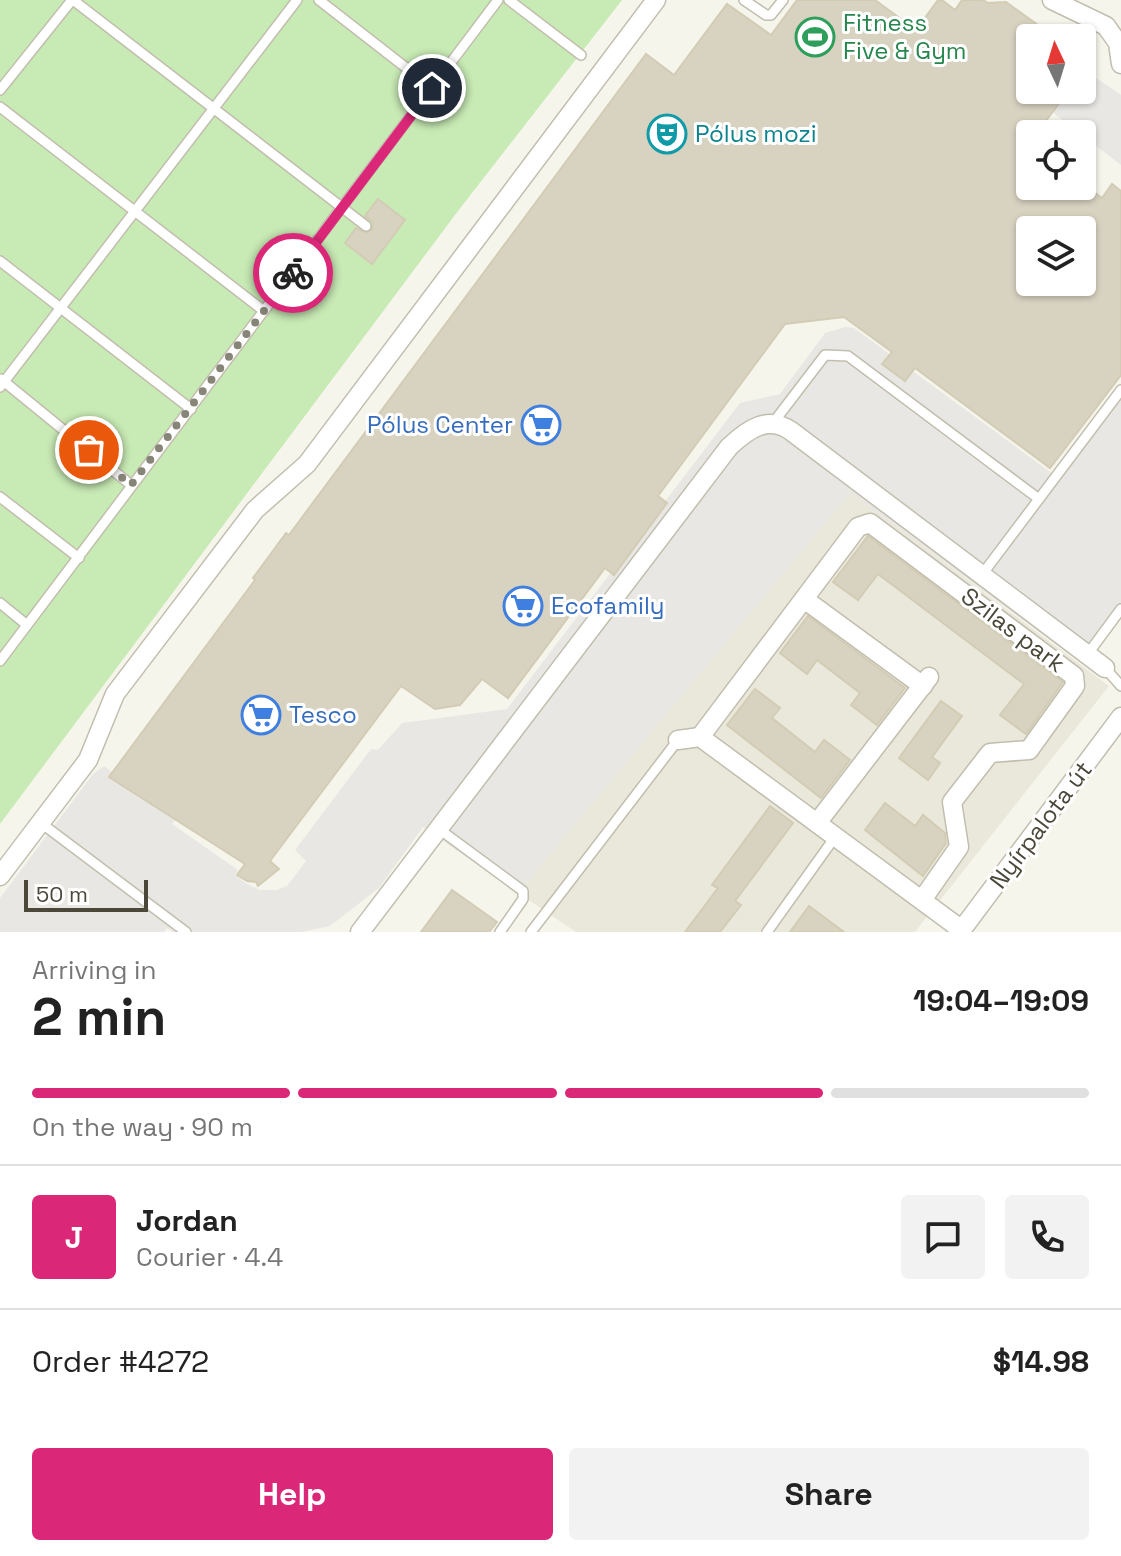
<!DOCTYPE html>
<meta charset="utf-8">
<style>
:root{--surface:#fff;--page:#f2f2f2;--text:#222;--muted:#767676;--line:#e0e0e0;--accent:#db2777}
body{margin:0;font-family:"Space Grotesk",sans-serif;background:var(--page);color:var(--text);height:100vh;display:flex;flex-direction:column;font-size:30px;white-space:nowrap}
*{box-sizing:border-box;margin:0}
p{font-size:26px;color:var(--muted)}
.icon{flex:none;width:44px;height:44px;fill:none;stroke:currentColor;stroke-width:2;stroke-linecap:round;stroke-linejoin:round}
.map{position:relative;height:932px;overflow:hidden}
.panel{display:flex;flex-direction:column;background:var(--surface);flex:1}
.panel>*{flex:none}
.needle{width:52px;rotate:356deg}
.fabs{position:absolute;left:1016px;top:24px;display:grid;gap:16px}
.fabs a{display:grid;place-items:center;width:80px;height:80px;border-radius:8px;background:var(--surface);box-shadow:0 2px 6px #0004;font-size:40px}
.scale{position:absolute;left:24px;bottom:20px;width:124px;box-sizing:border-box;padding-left:8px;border:4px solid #4b4739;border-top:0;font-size:22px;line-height:28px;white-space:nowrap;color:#4b4739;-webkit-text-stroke:6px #fff;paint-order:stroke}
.pin{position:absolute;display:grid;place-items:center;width:68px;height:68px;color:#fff;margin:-34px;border:4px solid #fff;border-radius:50%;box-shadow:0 2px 8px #0007}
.courier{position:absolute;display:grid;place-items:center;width:80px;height:80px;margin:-40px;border:6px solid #db2777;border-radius:50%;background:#fff;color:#222;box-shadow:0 2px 10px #0007}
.headline em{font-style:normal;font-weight:800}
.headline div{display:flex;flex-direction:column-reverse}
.headline{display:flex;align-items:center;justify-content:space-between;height:136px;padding:0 32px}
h1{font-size:52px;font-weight:800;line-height:60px}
.bar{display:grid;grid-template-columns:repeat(4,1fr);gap:12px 8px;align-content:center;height:96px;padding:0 32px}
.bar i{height:10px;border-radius:6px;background:var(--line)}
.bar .active{background:var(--accent)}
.bar p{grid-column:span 4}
.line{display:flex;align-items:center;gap:20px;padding:0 32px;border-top:2px solid var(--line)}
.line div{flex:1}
.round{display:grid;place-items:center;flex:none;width:84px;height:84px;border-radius:8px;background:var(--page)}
.primary-button{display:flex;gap:16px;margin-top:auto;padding:16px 32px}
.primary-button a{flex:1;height:92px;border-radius:8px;background:var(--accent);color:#fff;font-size:32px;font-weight:800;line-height:92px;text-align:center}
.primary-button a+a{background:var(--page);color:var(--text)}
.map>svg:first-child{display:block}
</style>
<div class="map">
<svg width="1121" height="932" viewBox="0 0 1121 932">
<rect width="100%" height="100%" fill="#f6f5ec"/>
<polygon fill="#eae8da" points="850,492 1109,686 915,932 576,932 518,893"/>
<polygon fill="#c8eab5" points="0,0 622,0 458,211 0,824"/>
<g fill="#e8e7e3">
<polygon points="1083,69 1121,95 1121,165 1051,111 1067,90 1082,90"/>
<polygon points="845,327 854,328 1057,477 1121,394 1121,618 1086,666 850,493 518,893 423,827 379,888 330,926 301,932 173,932 167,928 164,932 0,932 0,898 93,774 104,766 176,819 172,824 238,870 235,875 247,884 260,890 277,890 287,886 306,861 295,850 371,749 378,750 402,723 507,709 740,403 780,394 825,333"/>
</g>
<g fill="#d8d3c1" stroke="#d3ccb4" stroke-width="2" fill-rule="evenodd">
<path d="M797 0H875L916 30 938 0H942L955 10 962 0H983L988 3 1006 2 1056 38H1030V90H1069L1036 134H1030V186H1086L1102 198 1112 184 1121 191V375L1050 468 915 368 905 381 882 364 892 352 844 317 785 324 658 496 667 503 614 575 605 568 508 698 482 679 460 705 435 709 401 686 270 861 279 869 258 886 256 882 247 881 237 875 245 864 109 777 255 580 253 578 286 533 289 535 646 54 674 75 727 4 771 35ZM1030 230H1082V282H1030Z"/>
<polygon points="378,199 405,220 372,264 345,243 356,228 366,233 372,230 373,222 365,216"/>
<polygon points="868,536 1063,682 1026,734 1000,715 1024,684 878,574 858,600 833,582"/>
<polygon points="808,616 905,688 877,725 851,705 860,693 817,660 807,674 780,653"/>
<polygon points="755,689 780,708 772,718 815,752 824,740 850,760 821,798 727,725"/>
<polygon points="941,701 962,716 932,757 940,763 928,780 899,758"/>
<polygon points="885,803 915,826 923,815 945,833 946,843 923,876 865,830"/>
<polygon points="770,806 793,823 735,901 741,905 720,932 685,932 718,888 712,885"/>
<polygon points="452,890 497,922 489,932 421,932"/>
<polygon points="809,906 844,932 790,932"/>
</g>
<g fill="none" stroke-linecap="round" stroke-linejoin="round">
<defs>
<g id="lane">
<polyline points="73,0 366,226"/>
<polyline points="319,0 432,88"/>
<polyline points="509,0 581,55"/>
<polyline points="744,0 766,15 771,15 783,0"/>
<polyline points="0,90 72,0"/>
<polyline points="0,107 264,311"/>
<polyline points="0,261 191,409"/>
<polyline points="1,379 131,485"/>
<polyline points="0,387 297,0"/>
<polyline points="773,423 825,355 848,356 1039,499"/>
<polyline points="0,497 79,558"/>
<polyline points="981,576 1121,390"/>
<polyline points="0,603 27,625"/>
<polyline points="1087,655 1121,609"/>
<polyline points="0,661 498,0"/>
<polyline points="1105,668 1121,686"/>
<polyline points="41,823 186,932"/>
<polyline points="439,829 523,891 523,899 500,932"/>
<polyline points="531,932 678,740"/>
<polyline points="767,932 835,837"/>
</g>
<g id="street">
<polyline points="1052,0 1106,26 1118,43 1121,64"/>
<polyline points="804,599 923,686"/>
<polyline points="700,737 858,527 870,523 1074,676 1075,686 1029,750 990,753 952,802 959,847 922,900"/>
<polyline points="678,740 700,737 962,930"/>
<polyline points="817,823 929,677"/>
<polyline points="0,876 88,760 115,694 255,510 307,464 656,0"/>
<path d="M360 932 729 447C748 429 768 415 791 431L1105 668"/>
<polyline points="960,932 1121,717"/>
</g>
</defs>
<use href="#lane" stroke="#c2beae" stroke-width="12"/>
<use href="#street" stroke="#c2beae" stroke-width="21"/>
<use href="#lane" stroke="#fff" stroke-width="9"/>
<use href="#street" stroke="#fff" stroke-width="18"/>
</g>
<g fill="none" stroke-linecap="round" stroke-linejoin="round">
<polyline stroke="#878478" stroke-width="8" stroke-dasharray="0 14.4" points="89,450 131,485 293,273"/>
<polyline stroke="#db2777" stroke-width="10" points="293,273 432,88"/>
</g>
<defs>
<symbol id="stadium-ring" viewBox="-11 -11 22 22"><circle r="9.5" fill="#fff" stroke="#2e9e5b" stroke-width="1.5"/><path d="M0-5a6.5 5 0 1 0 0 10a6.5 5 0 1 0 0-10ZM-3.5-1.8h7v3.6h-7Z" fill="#2e9e5b"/></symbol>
<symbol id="theatre-ring" viewBox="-11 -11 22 22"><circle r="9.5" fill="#fff" stroke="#0f9aa8" stroke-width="1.5"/><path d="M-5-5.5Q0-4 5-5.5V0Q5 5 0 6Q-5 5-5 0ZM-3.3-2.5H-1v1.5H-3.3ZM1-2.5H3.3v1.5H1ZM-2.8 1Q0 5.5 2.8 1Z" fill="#0f9aa8"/></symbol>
<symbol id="supermarket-ring" viewBox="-11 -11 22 22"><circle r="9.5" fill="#fff" stroke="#3f7fe0" stroke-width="1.5"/><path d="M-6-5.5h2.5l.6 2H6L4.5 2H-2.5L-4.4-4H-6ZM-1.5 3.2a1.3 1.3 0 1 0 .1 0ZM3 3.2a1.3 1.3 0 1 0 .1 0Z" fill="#3f7fe0"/></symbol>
</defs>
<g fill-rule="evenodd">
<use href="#stadium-ring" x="793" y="15" width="44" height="44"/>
<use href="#theatre-ring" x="645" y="112" width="44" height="44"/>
<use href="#supermarket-ring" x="519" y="403" width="44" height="44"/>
<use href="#supermarket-ring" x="501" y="584" width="44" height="44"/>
<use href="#supermarket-ring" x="239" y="693" width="44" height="44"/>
</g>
<g text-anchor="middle" stroke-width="6" stroke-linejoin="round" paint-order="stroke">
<g font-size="24" fill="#27864d" stroke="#fff" text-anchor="start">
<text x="843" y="31">Fitness<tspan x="843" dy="28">Five &amp; Gym</tspan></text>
</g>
<g font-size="24" fill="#0d838f" stroke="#fff" text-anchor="start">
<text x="695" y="142">Pólus mozi</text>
</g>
<g font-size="24" fill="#366cbe" stroke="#fff" text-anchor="start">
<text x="513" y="433" text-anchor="end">Pólus Center</text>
<text x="551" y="614">Ecofamily</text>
<text x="289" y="723">Tesco</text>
</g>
<g font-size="24" fill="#4b4739" stroke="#fff">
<text transform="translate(1013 630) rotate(37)" y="8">Szilas park</text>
<text transform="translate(1041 825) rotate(-53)" y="8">Nyírpalota út</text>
</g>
</g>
</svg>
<div class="fabs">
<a><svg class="needle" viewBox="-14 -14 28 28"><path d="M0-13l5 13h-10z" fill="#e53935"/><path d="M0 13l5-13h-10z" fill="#767676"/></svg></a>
<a><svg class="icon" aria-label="locate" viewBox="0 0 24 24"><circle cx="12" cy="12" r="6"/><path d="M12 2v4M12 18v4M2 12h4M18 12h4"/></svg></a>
<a><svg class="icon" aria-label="layers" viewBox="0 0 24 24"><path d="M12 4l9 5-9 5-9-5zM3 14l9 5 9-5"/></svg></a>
</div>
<div class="scale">50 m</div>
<div class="pin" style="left:89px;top:450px;background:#ea580c"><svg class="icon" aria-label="bag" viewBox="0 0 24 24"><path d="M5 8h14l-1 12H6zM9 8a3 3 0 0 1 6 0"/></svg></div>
<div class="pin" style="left:432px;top:88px;background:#1f2937"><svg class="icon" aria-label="home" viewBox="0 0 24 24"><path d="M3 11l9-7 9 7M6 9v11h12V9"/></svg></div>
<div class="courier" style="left:293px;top:273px"><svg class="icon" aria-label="bike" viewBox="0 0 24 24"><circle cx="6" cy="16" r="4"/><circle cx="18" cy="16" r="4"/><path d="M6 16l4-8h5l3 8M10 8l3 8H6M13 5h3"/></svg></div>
</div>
<section class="panel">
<div class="headline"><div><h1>2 min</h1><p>Arriving in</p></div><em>19:04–19:09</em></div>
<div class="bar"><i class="active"></i><i class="active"></i><i class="active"></i><i></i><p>On the way · 90 m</p></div>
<div class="line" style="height:144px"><b class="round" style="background:var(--accent);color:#fff">J</b><div><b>Jordan</b><p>Courier · 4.4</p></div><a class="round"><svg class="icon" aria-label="chat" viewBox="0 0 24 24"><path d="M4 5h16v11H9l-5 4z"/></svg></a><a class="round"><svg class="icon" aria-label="phone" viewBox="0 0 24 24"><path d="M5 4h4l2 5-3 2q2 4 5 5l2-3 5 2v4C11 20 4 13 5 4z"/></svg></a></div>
<div class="line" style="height:104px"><div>Order #4272</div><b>$14.98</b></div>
<div class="primary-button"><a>Help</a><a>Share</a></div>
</section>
